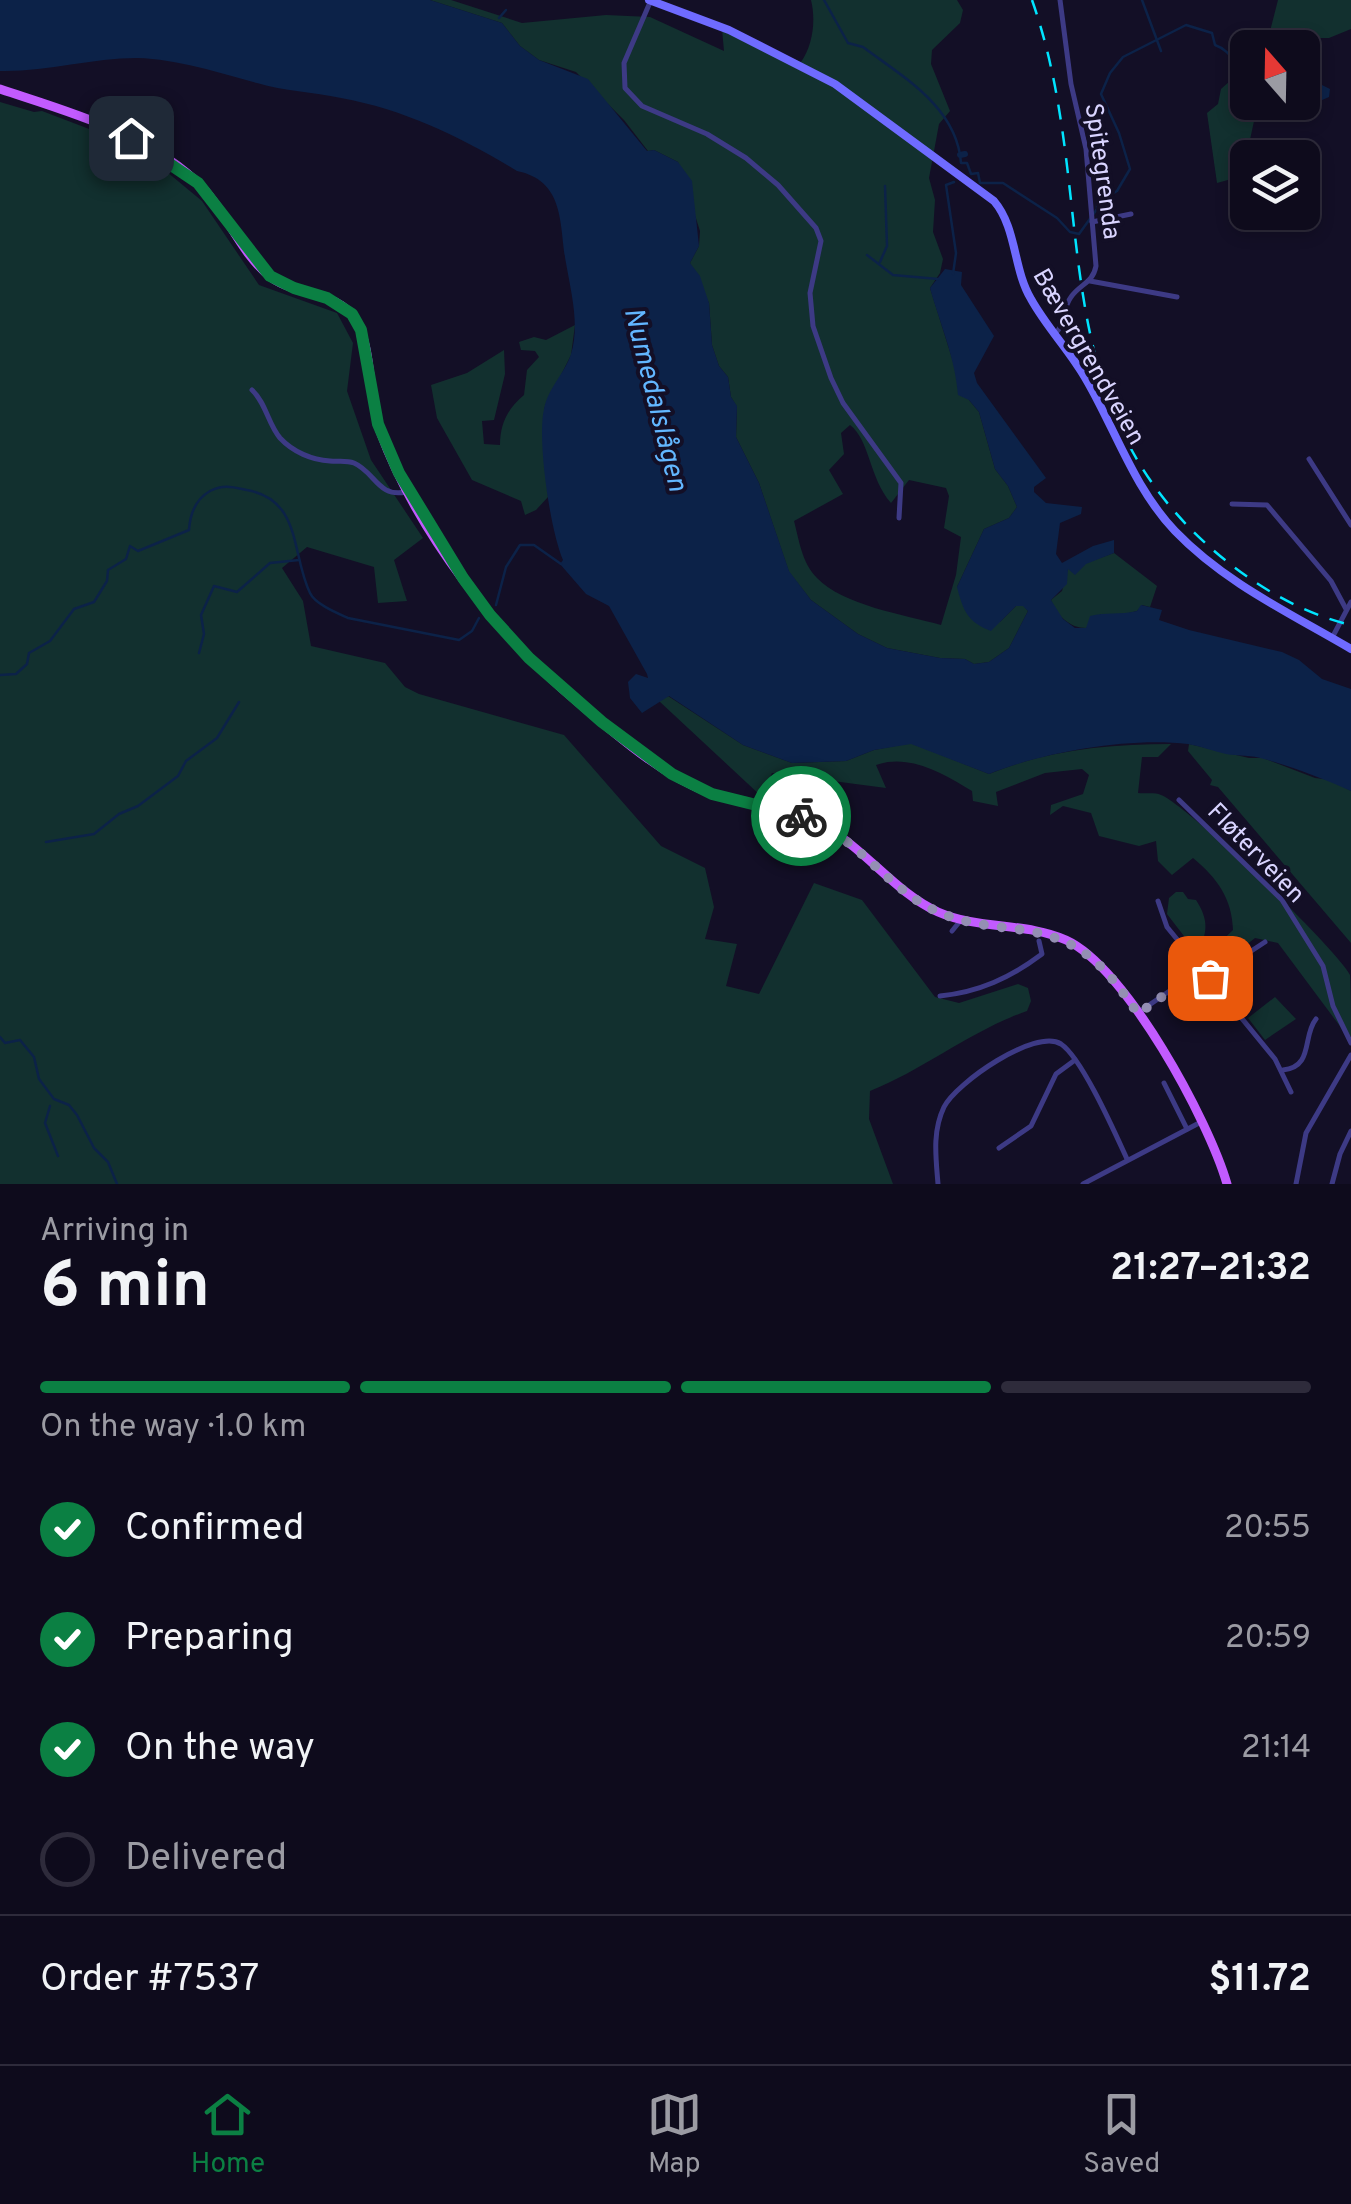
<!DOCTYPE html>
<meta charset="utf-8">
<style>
:root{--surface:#0e0b1c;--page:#171425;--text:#f1f3f6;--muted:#9b9ba3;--line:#2e2b3b;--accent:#0b8043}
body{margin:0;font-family:Overpass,sans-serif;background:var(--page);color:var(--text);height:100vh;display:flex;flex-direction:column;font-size:38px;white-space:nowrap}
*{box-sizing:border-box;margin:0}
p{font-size:32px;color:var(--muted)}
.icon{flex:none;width:55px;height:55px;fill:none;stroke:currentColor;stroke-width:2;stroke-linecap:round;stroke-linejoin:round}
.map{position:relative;height:1184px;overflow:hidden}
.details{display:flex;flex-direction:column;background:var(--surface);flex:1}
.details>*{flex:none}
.needle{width:65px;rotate:340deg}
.tools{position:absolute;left:1230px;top:30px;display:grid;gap:20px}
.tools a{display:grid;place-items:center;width:90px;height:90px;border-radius:15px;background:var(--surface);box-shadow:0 5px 15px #0003,0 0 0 2px var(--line);font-size:50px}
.pin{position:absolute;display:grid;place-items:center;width:85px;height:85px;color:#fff;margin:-42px;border-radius:20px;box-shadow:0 5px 15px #0006}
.courier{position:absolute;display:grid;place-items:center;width:100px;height:100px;margin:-50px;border:8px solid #0b8043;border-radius:50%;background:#fff;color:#222;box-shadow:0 2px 12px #0007}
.overview em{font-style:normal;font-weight:700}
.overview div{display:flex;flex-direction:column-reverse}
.overview{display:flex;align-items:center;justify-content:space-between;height:170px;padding:0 40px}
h1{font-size:65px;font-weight:700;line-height:75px}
.bar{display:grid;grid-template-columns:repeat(4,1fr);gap:15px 10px;align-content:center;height:120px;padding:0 40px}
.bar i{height:12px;border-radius:8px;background:var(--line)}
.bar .current{background:var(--accent)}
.bar p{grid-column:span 4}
.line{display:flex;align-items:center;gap:25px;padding:0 40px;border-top:2px solid var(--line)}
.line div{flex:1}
ol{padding:0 40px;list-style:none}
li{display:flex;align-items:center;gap:30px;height:110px}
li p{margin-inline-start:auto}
li .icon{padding:10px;border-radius:50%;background:var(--accent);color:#fff;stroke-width:4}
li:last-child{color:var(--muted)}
li i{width:55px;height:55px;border:5px solid var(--line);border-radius:50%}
.tabs{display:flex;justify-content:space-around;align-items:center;height:140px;border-top:2px solid var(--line);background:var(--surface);font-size:28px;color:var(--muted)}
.tabs a{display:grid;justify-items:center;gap:5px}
.tabs .current{color:var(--accent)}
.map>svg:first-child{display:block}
</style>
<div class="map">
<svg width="1351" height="1184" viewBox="0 0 1351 1184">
<rect width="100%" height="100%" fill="#130f26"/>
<g fill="#12302f" fill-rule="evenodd">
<path d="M430 0H451L522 23 606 15 650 17 724 51 722 29 801 62C813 45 816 20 811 0H957L963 10 960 23 932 50 931 64 950 111 939 124 929 178 935 200 933 232 943 259 940 273 930 288 956 371 969 400 979 412 995 469 1008 486 1017 507 1009 518 984 529 957 587 1000 622 1016 606 1023 605 1028 611 1009 648 989 662 974 664 965 659 940 658 887 648 858 634 811 600 789 572 759 483 736 437 737 407 731 397 728 377 719 366 712 345 709 303 690 263 699 246 700 231 678 162 654 150 648 151 624 120 576 72 539 60 520 46 502 23ZM850 425C870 440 869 478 891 503L909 480 946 488 949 496 944 528 961 537 956 575 941 625C905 615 842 605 817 578 802 563 799 540 794 521L843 494 829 470 844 454 841 433Z"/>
<polygon points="1278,0 1351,0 1351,29 1329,38 1303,38 1293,47 1266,47"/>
<polygon points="1247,66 1248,102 1258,103 1242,176 1217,183 1207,113 1218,104 1221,89"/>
<path d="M0 102 34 112 42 111 105 135 161 167 202 201 259 285 337 313 353 343 347 391 371 460 423 538 394 560 407 601 378 603 374 567 307 547 282 568 303 601 311 646 385 663 405 687 419 694 564 735 661 846 705 868 714 907 705 939 737 944 726 986 759 994 814 883 862 900 935 997 959 1003 1018 984 1028 988 1031 1001 1027 1011C970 1031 925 1069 870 1091L869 1119 893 1184H0Z"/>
<path d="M575 325 571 355 544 409 548 497 536 510 525 515 521 501 472 480 437 418 431 385 467 373 504 350 505 374 494 420 482 421 484 444 500 445C500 424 508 408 524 395L527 370 539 357 535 351 521 350 519 342 534 337 546 340Z"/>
<path d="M1114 553 1157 586 1150 607 1142 605 1137 611 1116 616 1101 614 1086 628C1070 628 1057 616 1051 600L1062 591 1068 569Z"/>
<path d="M668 696 743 745 792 763 846 761 874 750 911 743 989 774C1047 750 1109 744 1171 744L1158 757H1142L1138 793C1145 794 1155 792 1161 795 1185 803 1338 950 1350 975 1351 989 1351 1019 1351 1036L1348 1037 1278 943 1255 938 1211 973 1203 959 1233 930C1232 898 1217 878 1193 858L1172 875 1158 861 1156 841 1139 846 1099 836 1091 813 1063 806 1050 815 1051 805 1083 794 1089 775 1082 769 1045 773 996 792 998 806 973 801 972 791C944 774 909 753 876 765L886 788 772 773 761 796 659 701Z"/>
<polygon points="1189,744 1249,758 1263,758 1315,778 1331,780 1351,791 1351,943 1218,787 1210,785 1212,780 1188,751"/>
<path d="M1176 892H1183L1188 899 1196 900C1209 920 1208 933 1197 953L1167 914 1169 898Z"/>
<polygon points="1275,997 1296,1019 1265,1040 1248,1018"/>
</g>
<g fill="#0c2248">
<path d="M0 0H430L502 23 520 46 539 60 588 79 647 151 654 150 678 162 692 181 699 246 690 263 700 276 709 303 712 345 719 366 728 377 731 397 737 406 736 437 759 483 789 571 811 600 858 634 887 648 940 658 965 659 974 664 989 662 1009 648 1028 611 1023 606H1016L991 631C967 622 963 610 957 587L984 529 1009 518 1017 507 1008 486 995 469 979 412 969 400 958 395C955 357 940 324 930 288L945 269 962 272 961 285 994 336 974 373 977 383 1046 478 1034 487V492L1046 503 1082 507 1081 514 1060 523 1056 554 1062 563 1093 546 1114 540V553L1086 564 1075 575 1068 569 1067 584 1051 600 1063 619 1075 628H1086L1090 616C1106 612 1119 615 1137 611L1141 605 1162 610 1159 620 1189 630 1282 652 1299 660 1322 679 1351 689V791C1324 779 1293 767 1264 759 1252 755 1238 756 1226 754 1213 751 1200 746 1188 744 1128 737 1044 752 989 774L911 744 874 750 846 761 792 763 743 745 669 696 642 713 630 698 628 682 636 674 648 678 647 674 609 606 586 594 560 564 563 560C550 530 537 440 544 409 548 388 565 373 571 354 580 325 571 292 566 263 559 226 566 181 517 171 461 137 406 110 341 98 313 92 284 91 257 83 219 73 178 59 137 58 91 58 46 72 0 71Z"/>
<polygon points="1316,82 1330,89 1329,97 1313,104 1293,103 1302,102 1303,86"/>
</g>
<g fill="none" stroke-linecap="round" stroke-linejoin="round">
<g stroke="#0c2248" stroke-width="2.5">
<path d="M824 0 848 43 863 47C903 77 957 107 961 163H967L971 174 978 173 980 183H1003L1057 218 1070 232 1079 234 1097 209V203L1117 191 1130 169 1119 133 1101 94 1110 73 1123 57 1186 25 1212 33 1215 45C1232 51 1232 63 1244 74L1248 72"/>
<polyline points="1142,0 1161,51"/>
<polyline points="499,18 506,10"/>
<polyline points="867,255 893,275 938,279"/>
<polyline points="880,262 887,246 885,186"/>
<polyline points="953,274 956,253 946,185 954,182"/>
<polyline points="496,605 506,567 520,545 534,545 561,564"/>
<polyline points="199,653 204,634 201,615 214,586 237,592 270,563 299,560"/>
<path d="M0 675 16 674 27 664 29 653 50 641 74 609 94 602 107 581 108 570 126 559 130 546 138 551 189 530C190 514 196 499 210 491 224 484 233 487 247 490 302 500 291 554 310 593 315 604 337 613 348 618L459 640 472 631 479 618"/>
<polyline points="46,842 94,834 119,814 138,806 178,776 186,761 217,738 239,702"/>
<polyline points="0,1037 5,1043 20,1040 34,1057 39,1079 54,1099 69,1105 77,1115 94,1148 108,1162 117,1184"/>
<polyline points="50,1106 45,1123 58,1156"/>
</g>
<polyline stroke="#0c2248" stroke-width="6" points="960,155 965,154"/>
<g stroke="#3d3a85" stroke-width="5">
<polyline points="651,0 624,63 625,88 642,106 707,134 746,158 778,185 816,228 821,241 810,293 813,326 831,378 843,403 901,483 899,518"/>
<polyline points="1092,222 1131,214"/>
<polyline points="1090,281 1177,297"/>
<path d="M1055 334C1066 323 1062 309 1071 297 1080 284 1093 283 1096 266L1086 149 1071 84 1060 0"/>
<path d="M252 390C266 403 268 424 280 438 293 452 312 460 330 461 338 462 346 460 354 463 375 472 378 498 406 492"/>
<polyline points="1309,459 1351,525"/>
<polyline points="1232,504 1267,505 1331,581 1346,609"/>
<polyline points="1332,638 1351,602"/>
<polyline points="1179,800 1282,900 1323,966 1333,1006 1351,1043"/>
<polyline points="1158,901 1167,927 1275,1059 1291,1092"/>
<polyline points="952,931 961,920"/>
<polyline points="1210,978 1265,942"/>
<path d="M940 996C979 992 1010 978 1042 954L1039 941"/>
<polyline points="1139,1012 1203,968"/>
<path d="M1283 1070C1314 1067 1302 1036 1316 1019"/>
<polyline points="1164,1083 1187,1129"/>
<polyline points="999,1148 1031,1126 1056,1074 1075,1060"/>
<path d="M938 1184C936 1158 932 1132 944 1107 956 1083 1035 1028 1061 1044 1082 1058 1115 1133 1127 1159"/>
<polyline points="1083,1184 1201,1122"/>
<polyline points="1296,1184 1306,1133 1351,1055"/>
<polyline points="1332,1184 1340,1154 1351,1131"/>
</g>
<path stroke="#6f6bff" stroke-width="8" d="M649 0 729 30 835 84 994 201C1017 228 1013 269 1031 299 1047 328 1071 352 1087 381 1116 431 1134 488 1175 531 1225 583 1290 613 1351 649"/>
<path stroke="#c25bff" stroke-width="9" d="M0 89C69 112 151 134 203 188 228 215 242 256 272 278 298 296 339 291 356 321 373 349 368 398 380 431 417 532 498 636 580 704 619 737 662 775 710 793 748 807 791 807 827 828 867 851 896 893 938 912 979 930 1026 922 1066 940 1126 967 1209 1121 1227 1184"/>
<path stroke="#00e5ff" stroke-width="2.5" stroke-dasharray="15 12" stroke-linecap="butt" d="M1032 0C1101 196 1037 396 1212 549 1252 584 1300 613 1351 625"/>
</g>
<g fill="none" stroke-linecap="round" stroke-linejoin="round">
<path stroke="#948fb3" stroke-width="10" stroke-dasharray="0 18" d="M801 816C852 833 881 880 926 906 951 920 980 925 1009 928 1077 936 1101 959 1138 1014L1202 968 1210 978"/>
<polyline stroke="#0b8043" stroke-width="12" points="131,138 198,183 270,276 294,288 327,298 352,314 361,330 378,424 399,473 463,578 490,615 529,658 602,722 672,774 712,794 801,816"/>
</g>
<g text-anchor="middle" stroke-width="8" stroke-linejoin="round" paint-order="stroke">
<g font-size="25" fill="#d9d4ff" stroke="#130f26">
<text transform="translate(1104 171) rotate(82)" y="9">Spitegrenda</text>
<text transform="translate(1090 356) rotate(60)" y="9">Bævergrendveien</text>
<text transform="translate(1257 852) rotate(46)" y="9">Fløterveien</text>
</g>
<g font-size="28" font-style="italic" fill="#62b6ff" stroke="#130f26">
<text transform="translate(657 399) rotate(76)" y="10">Numedalslågen</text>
</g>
</g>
</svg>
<div class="tools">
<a><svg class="needle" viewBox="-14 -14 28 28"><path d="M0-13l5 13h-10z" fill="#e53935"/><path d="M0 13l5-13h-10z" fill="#9b9ba3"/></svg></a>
<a><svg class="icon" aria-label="layers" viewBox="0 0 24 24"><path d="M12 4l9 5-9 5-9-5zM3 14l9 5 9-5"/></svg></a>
</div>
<div class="pin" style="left:1210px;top:978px;background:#ea580c"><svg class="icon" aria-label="bag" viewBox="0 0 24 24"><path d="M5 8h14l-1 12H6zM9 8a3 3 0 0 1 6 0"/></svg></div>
<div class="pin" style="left:131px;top:138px;background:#1f2937"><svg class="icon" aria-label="home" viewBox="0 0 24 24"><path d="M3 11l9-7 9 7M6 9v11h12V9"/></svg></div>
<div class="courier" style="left:801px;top:816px"><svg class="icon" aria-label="bike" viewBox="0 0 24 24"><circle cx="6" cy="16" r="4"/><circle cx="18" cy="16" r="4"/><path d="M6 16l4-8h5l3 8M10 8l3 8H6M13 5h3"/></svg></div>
</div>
<section class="details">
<div class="overview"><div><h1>6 min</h1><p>Arriving in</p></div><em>21:27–21:32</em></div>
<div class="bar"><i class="current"></i><i class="current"></i><i class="current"></i><i></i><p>On the way · 1.0 km</p></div>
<ol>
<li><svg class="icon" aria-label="check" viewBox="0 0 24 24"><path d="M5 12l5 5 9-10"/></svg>Confirmed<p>20:55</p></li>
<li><svg class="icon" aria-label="check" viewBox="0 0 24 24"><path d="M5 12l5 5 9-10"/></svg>Preparing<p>20:59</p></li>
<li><svg class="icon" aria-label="check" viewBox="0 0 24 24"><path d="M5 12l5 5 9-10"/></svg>On the way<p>21:14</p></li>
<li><i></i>Delivered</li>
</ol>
<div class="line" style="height:130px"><div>Order #7537</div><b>$11.72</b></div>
</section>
<nav class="tabs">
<a class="current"><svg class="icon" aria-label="home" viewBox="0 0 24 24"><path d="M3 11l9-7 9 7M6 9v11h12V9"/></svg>Home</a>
<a><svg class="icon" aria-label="map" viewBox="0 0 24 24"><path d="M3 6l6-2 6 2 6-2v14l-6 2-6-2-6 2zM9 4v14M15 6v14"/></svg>Map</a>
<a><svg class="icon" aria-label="saved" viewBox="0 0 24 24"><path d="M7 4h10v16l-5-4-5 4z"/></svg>Saved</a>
</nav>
